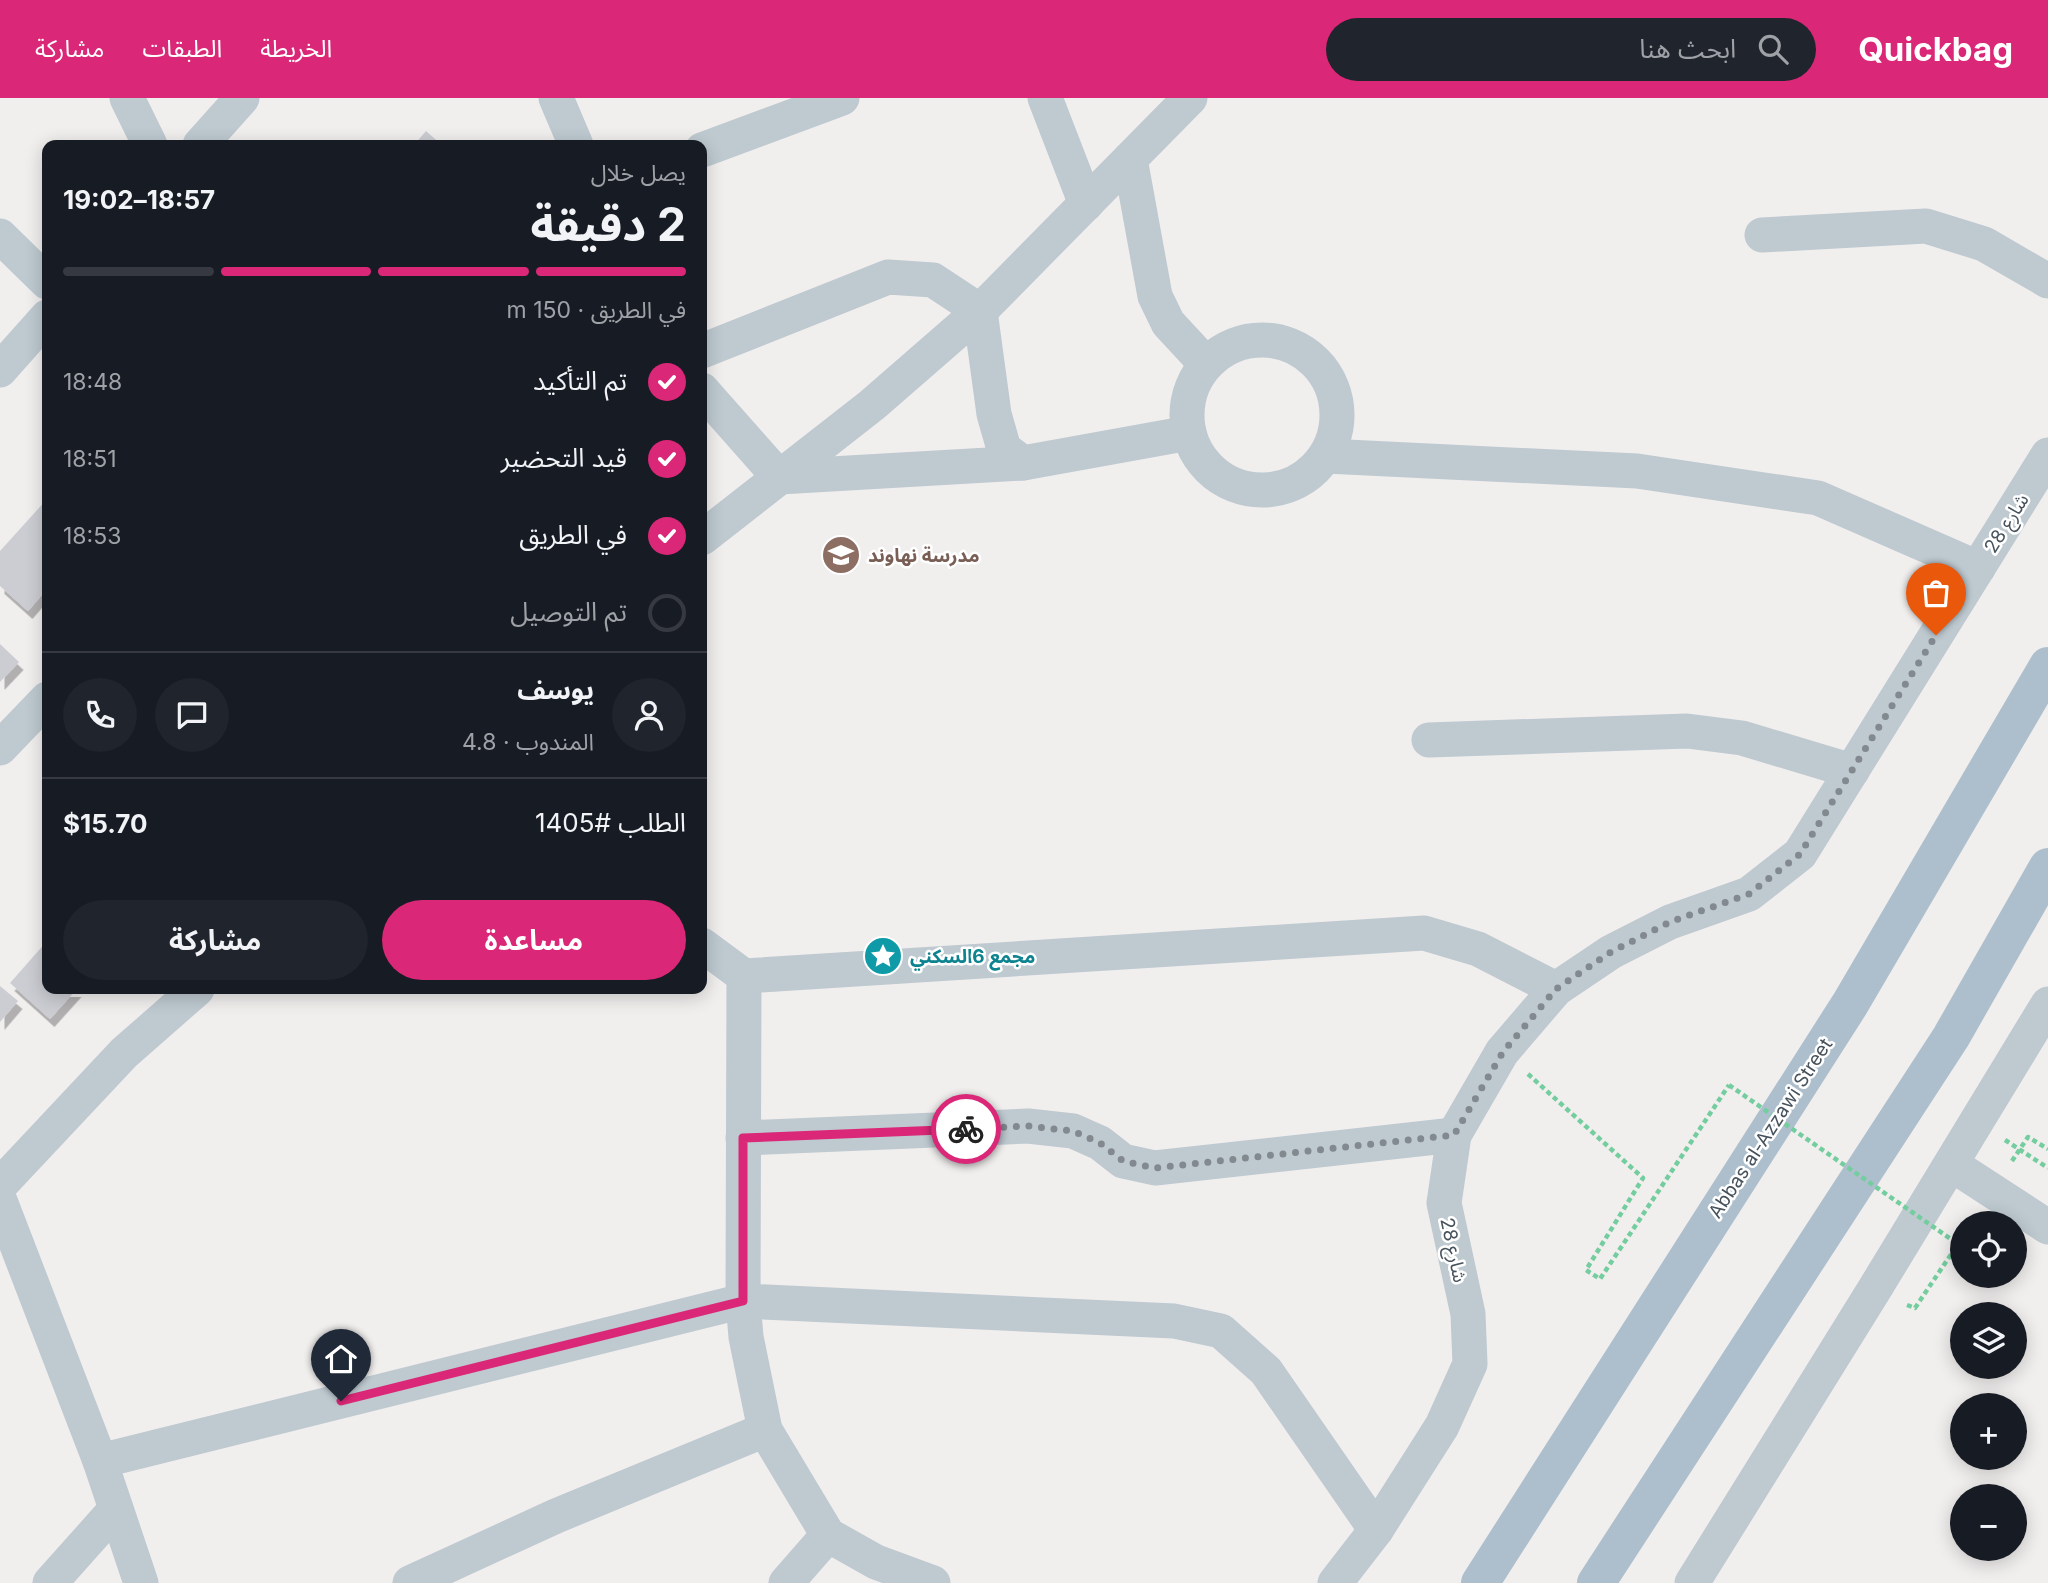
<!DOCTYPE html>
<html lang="ar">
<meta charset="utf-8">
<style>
:root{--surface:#171b24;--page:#20242c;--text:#f1f3f6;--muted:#9ea1a6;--line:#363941;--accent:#db2777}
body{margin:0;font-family:Inter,"Noto Sans Arabic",sans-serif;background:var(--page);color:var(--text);direction:rtl;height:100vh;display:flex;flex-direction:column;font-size:26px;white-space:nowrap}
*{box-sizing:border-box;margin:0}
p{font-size:23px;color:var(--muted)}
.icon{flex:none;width:38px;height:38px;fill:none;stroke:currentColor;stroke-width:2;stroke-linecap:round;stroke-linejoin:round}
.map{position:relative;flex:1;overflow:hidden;direction:ltr}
.side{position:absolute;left:42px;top:42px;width:665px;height:854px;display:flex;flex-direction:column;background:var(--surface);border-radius:14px;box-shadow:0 4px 18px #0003;direction:rtl}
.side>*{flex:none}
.buttons{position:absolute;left:1950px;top:1113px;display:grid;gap:14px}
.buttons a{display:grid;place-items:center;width:77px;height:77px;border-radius:50%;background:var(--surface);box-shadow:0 4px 18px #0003;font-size:35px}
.pin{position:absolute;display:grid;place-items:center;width:60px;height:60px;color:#fff;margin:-72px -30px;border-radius:50% 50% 50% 0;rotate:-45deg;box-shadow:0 0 7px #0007}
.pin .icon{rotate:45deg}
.courier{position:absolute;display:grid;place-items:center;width:70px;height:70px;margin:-35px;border:5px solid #db2777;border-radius:50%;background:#fff;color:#222;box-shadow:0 2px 9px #0007}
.head em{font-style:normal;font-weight:700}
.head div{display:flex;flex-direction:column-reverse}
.head{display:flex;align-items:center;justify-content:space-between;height:119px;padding:0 21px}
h1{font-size:46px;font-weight:700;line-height:52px}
.bar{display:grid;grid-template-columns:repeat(4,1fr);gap:10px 7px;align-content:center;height:84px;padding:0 21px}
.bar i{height:9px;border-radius:5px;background:var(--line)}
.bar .selected{background:var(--accent)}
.bar p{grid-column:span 4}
.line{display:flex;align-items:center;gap:18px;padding:0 21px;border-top:2px solid var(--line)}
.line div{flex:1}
.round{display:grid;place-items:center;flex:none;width:74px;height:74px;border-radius:37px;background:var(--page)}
ol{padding:0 21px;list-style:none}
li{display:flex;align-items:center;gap:21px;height:77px}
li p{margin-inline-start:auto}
li .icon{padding:7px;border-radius:50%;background:var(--accent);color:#fff;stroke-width:4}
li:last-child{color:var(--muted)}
li i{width:38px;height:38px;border:4px solid var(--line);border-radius:50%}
.button{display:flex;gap:14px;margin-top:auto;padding:14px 21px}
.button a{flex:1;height:80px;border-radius:42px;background:var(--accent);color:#fff;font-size:28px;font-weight:700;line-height:80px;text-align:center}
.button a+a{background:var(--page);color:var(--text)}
header{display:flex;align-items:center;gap:42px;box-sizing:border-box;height:98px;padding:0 35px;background:var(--accent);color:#fff}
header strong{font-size:33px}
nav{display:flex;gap:38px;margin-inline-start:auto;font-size:24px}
.search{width:490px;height:63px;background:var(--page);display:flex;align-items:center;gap:18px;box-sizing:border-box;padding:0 24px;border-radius:38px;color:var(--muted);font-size:26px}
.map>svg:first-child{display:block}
</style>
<header>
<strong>Quickbag</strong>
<div class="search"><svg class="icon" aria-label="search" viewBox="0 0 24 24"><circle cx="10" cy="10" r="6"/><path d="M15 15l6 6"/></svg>ابحث هنا</div>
<nav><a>الخريطة</a><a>الطبقات</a><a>مشاركة</a></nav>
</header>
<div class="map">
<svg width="2048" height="1485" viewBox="0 0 2048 1485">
<defs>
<filter id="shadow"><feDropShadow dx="4.5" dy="8" stdDeviation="0" flood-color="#0004"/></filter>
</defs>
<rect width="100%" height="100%" fill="#f1eeee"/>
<g fill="#cbcdd3" filter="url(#shadow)">
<polygon points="426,33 442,47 414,47"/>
<polygon points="47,401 47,491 28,513 0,488 0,453"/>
<polygon points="0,546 19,564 0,584"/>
<polygon points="47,843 47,891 77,891 50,921 10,885"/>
<polygon points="0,888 18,903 0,924"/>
</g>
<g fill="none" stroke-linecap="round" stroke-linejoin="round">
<g stroke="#74cd9e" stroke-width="4.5" stroke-dasharray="5 3.5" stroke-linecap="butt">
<polyline points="1528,976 1643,1080 1586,1172 1600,1181 1729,987"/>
<polyline points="2005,1042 2048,1070"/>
<polyline points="2012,1063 2028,1039 2048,1051"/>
<polyline points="1907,1207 1915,1210 1962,1140"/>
</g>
<g stroke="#bec9d0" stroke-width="35">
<polyline points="127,0 150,47"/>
<polyline points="556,0 576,47"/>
<polyline points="1045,0 1086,106"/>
<polyline points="200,47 242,0"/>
<polyline points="702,52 842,0"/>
<polyline points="1130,61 1155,198 1168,225 1206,266"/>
<polyline points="1762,137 1926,128 1984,146 2048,183"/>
<polyline points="0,138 47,184"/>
<circle cx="1262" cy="317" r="75"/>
<polyline points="702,253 888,179 933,182 980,213 994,316 1004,351 1023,365 1189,335"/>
<polyline points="0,272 47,219"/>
<polyline points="702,292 779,379 1023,365"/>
<polyline points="1326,358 1637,373 1818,400 1978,470"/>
<polyline points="702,440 872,307 980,213 1190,0"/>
<polyline points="1429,642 1687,633 1742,640 1852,673"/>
<polyline points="0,650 47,601"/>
<polyline points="702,847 744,878 1424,835 1478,851 1556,891"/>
<polyline points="744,878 743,1203 746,1239 765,1332 828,1437 876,1464 933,1485"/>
<polyline points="743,1040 1028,1028 1073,1033 1100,1045 1123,1063 1155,1070 1454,1037"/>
<polyline points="1951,1066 2048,1129"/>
<polyline points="0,1087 124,955 197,891"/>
<polyline points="0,1103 100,1363 141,1485"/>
<polyline points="100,1363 743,1203 1174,1223 1221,1233 1266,1273 1376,1432"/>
<polyline points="50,1485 116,1411"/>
<polyline points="410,1485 556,1418 765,1332"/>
<polyline points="786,1485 828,1437"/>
<polyline points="1335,1485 1376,1432 1442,1328 1470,1266 1468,1216 1444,1105 1454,1037 1502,954 1556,891 1611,854 1670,824 1749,796 1800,756 2048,357"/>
<polyline points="1692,1485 1874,1192 2048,906"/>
</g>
<g stroke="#adbfcd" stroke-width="38">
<polyline points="1480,1485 1850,906 2048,568"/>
<polyline points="1596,1485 1951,939 2048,769"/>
</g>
<polyline stroke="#74cd9e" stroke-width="4.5" stroke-dasharray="5 3.5" stroke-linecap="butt" points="1729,987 1958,1146"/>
</g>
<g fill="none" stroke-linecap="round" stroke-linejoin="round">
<polyline stroke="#82898f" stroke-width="7" stroke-dasharray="0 12.6" points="966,1031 1028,1028 1073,1033 1100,1045 1123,1063 1155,1070 1454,1037 1503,954 1556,891 1611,854 1670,824 1749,796 1800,756 1936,537"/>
<polyline stroke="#db2777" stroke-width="9" points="341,1303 743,1203 743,1040 966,1031"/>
</g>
<defs>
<symbol id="school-disc" viewBox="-11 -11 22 22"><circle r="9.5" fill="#8d6e63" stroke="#fff"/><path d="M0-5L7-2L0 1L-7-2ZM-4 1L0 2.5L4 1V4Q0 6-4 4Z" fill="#fff"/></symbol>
<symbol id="sight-disc" viewBox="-11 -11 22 22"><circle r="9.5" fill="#0f9aa8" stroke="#fff"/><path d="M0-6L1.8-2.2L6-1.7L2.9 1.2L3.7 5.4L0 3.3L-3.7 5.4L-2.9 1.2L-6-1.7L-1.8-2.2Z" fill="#fff"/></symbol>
</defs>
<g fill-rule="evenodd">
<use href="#school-disc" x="819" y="435" width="44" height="44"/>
<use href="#sight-disc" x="861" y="836" width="44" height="44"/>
</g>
<g text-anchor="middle" stroke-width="5" stroke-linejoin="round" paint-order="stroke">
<g font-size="19" fill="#46525c" stroke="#fff">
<text transform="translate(2006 425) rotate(-58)" y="7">شارع 28</text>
<text transform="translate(1770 1030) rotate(-57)" y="7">Abbas al-Azzawi Street</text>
<text transform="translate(1454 1152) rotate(78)" y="7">شارع 28</text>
</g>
<g font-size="19" font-weight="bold" fill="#785e54" stroke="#fff" text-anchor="start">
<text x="868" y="464">مدرسة نهاوند</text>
</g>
<g font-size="19" font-weight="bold" fill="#0d838f" stroke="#fff" text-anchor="start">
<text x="910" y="865">مجمع 6السكني</text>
</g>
</g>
</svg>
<div class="buttons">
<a><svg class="icon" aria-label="locate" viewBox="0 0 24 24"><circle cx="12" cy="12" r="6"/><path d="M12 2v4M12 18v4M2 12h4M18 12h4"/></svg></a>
<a><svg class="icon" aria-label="layers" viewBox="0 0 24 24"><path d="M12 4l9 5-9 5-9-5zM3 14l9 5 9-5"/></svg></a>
<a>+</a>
<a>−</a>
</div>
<div class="pin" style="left:1936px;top:537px;background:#ea580c"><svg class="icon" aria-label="bag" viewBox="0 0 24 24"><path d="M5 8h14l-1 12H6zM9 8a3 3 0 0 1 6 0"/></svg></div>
<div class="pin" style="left:341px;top:1303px;background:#1f2937"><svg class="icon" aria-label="home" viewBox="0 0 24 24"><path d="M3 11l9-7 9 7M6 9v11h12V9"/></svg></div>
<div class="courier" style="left:966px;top:1031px"><svg class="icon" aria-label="bike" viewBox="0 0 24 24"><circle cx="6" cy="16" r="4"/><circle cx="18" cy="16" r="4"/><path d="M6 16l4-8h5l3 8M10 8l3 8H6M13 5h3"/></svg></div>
<section class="side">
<div class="head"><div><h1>2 دقيقة</h1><p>يصل خلال</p></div><em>18:57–19:02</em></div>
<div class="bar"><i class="selected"></i><i class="selected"></i><i class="selected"></i><i></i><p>في الطريق · 150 m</p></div>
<ol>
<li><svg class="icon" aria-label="check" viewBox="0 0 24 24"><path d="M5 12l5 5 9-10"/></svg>تم التأكيد<p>18:48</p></li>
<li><svg class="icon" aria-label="check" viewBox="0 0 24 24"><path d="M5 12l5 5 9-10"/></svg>قيد التحضير<p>18:51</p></li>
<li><svg class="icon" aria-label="check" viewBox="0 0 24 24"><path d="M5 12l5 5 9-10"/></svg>في الطريق<p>18:53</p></li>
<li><i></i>تم التوصيل</li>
</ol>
<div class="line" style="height:126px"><a class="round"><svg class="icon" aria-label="person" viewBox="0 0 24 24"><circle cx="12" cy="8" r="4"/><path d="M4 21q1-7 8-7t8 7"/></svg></a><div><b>يوسف</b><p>المندوب · 4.8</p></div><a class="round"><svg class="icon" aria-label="chat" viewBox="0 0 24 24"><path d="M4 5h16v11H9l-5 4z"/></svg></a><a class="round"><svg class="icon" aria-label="phone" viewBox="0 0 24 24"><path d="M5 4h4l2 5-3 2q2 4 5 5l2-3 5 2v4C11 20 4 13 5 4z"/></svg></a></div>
<div class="line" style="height:91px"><div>الطلب #1405</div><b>$15.70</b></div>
<div class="button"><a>مساعدة</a><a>مشاركة</a></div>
</section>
</div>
